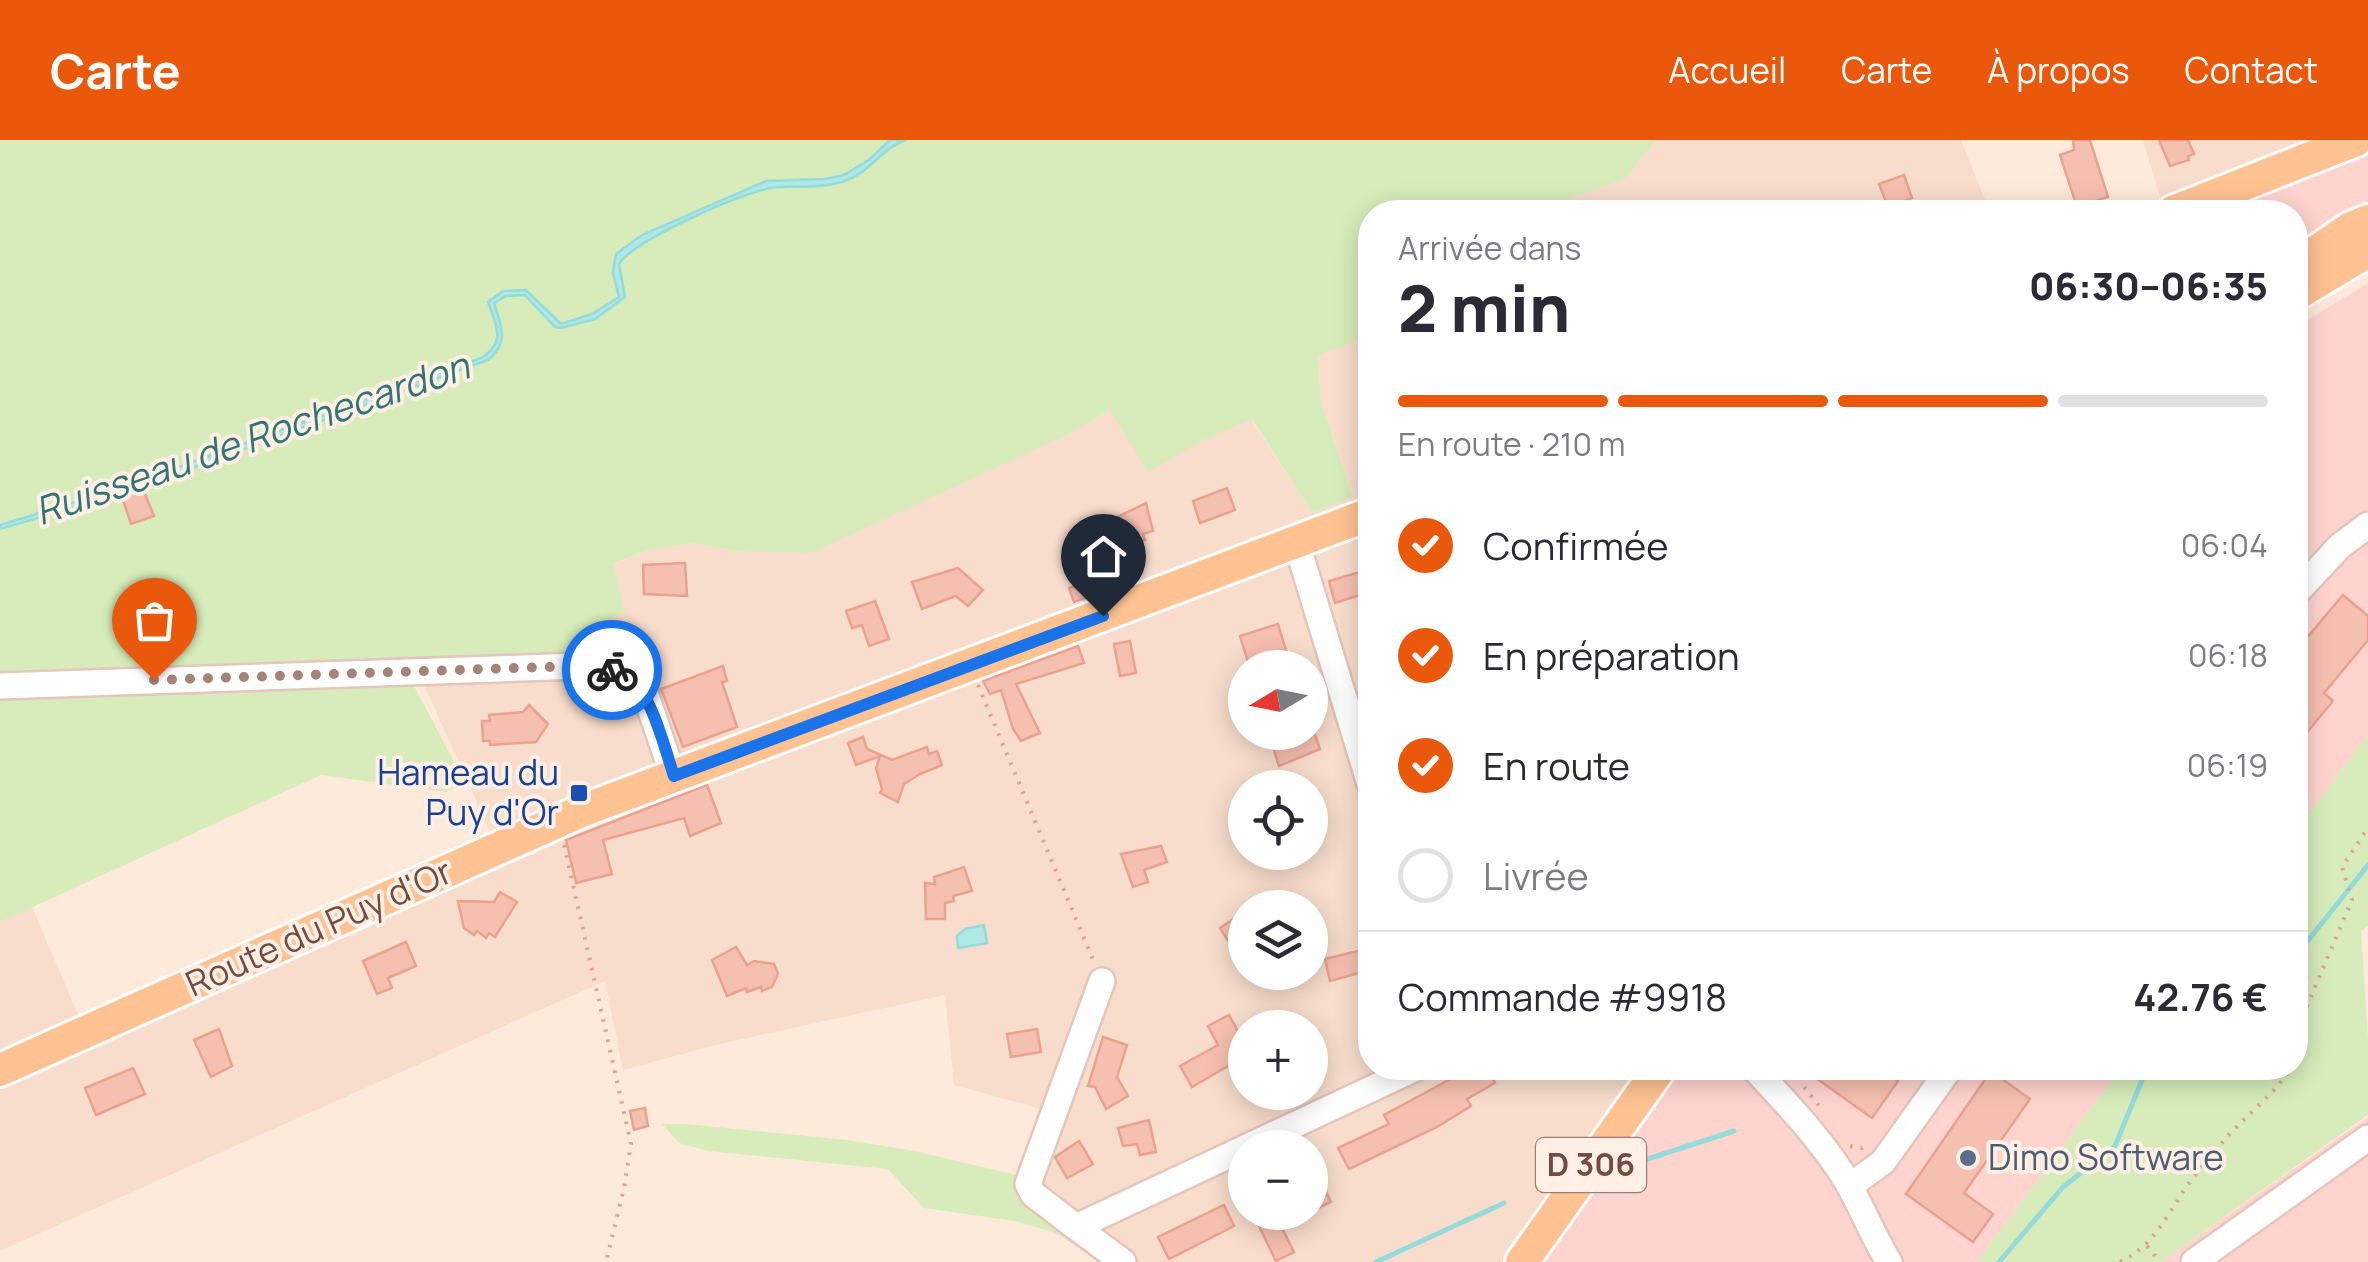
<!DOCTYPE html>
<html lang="fr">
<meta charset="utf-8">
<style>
:root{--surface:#fff;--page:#f7f7f7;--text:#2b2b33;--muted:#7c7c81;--line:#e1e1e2;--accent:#ea580c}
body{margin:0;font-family:Manrope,sans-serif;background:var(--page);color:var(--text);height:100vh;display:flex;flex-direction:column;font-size:38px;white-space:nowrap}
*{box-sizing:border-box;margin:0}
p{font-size:32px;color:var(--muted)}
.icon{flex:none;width:55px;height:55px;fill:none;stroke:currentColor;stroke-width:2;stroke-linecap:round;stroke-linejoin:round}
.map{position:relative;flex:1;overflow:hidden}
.sheet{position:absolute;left:1358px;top:60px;width:950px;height:880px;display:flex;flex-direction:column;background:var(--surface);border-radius:40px;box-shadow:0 5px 25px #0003}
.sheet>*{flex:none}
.needle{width:65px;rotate:260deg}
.buttons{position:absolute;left:1228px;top:510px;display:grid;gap:20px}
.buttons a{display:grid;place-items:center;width:100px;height:100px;border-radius:50%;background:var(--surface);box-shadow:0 5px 25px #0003;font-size:50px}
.pin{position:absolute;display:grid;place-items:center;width:85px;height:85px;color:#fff;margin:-102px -42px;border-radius:50% 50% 50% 0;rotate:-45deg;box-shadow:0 0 10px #0007}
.pin .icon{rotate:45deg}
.courier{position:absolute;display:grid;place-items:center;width:100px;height:100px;margin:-50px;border:8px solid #1a73e8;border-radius:50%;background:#fff;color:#222;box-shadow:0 2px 12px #0007}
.head em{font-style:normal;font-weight:800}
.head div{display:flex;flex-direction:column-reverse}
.head{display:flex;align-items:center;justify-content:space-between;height:170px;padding:0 40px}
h1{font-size:65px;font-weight:800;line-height:75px}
.bar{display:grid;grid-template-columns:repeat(4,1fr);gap:15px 10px;align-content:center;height:120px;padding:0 40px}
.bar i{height:12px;border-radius:8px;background:var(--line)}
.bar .selected{background:var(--accent)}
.bar p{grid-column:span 4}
.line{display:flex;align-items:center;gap:25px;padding:0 40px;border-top:2px solid var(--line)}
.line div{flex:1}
ol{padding:0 40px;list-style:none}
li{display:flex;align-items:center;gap:30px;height:110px}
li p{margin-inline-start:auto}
li .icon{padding:10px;border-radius:50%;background:var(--accent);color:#fff;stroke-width:4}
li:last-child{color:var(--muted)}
li i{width:55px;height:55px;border:5px solid var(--line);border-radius:50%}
header{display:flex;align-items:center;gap:60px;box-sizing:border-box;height:140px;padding:0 50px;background:var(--accent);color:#fff}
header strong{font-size:48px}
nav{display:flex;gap:55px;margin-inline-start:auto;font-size:35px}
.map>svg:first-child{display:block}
</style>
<header>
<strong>Carte</strong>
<nav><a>Accueil</a><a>Carte</a><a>À propos</a><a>Contact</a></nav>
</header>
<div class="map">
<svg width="2368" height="1122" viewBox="0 0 2368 1122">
<rect width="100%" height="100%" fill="#feeadb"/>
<g fill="#f8ddcc" fill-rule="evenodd">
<polygon points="1656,0 1961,0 1990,72 1541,72 1540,69 1625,39"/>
<polygon points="2143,0 2336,0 2164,70"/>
<path d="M1370 195V928H1660L1520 1122H1123L1016 1050 1044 970 954 945 945 855 724 903 623 930 605 841 0 1111V782L32 767 93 909 505 725 424 545 571 538 616 541 577 495 612 425 647 410 692 403 736 411 1023 314 1067 295 1110 270 1202 301 1251 279 1312 373 1353 356 1321 261 1318 215ZM1245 528H1310V592H1245ZM1245 648H1310V712H1245ZM1245 768H1310V832H1245ZM1245 888H1310V952H1245ZM1245 1008H1310V1072H1245Z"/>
</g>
<g fill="#ffd4cf">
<polygon points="2368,3 2368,81 2295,129 2295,72 2173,72"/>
<polygon points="2368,143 2368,594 2295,692 2295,188"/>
<polygon points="1680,928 2121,928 1977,1122 1544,1122"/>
<polygon points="2368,977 2368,1122 2161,1122"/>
</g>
<g fill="#d7ecba">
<polygon points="0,0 1656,0 1625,39 1541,69 1541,72 1370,72 1370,195 1318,216 1321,261 1353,357 1312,373 1252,279 1202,301 1148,332 1110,270 1067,295 811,413 736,411 692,403 647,410 613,424 625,471 577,495 568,517 0,538"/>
<polygon points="414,546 466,644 446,652 321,635 0,782 0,557"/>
<polygon points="2368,594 2368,786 2361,791 2368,898 2368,975 2161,1122 1977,1122 2121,928 2295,928 2295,692"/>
<polygon points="662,984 685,984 847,1000 914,1011 1017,1035 1040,1070 1086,1103 1076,1106 1056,1093 1015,1081 924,1068 888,1029 709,1011 679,1003"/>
</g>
<g fill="#afe9e6" stroke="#94dbd9" stroke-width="2.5">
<path d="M890 0H906C881 8 872 32 842 42 819 49 795 45 771 48 743 52 634 100 619 124L625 157 595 179 561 188 555 187 525 155 506 156 494 163C501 186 510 202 488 220L121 354 0 389V385L115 350 481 218C507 202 496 184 488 162L503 151 526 150 561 184 592 174 619 157 613 133 616 114 642 95 766 41 825 39 844 35 870 19Z"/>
<polygon points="984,785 987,803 958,808 957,796 965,789"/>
</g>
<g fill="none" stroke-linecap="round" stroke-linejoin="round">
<g stroke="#94dbd9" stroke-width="5">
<polyline points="2295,817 2368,725"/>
<polyline points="1620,1028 1734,991"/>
<polyline points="1376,1122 1504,1063"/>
<polyline points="1999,1122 2063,1047 2115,1006 2147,928"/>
</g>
</g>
<g fill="#f6c0b1" stroke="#eaa290" stroke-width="2.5">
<polygon points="2073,0 2090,0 2108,57 2077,67 2060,15 2074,10"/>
<polygon points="2159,0 2188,0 2194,14 2188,16 2189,20 2170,26"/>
<polygon points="1904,35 1912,58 1888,67 1879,44"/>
<polygon points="142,347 154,376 131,384 121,354"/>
<polygon points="1227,348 1235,370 1200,383 1193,361"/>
<polygon points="1146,363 1153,391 1143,394 1145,400 1124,407 1113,379"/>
<polygon points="685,423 687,456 644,454 643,425"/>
<polygon points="958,428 983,450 968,466 956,456 922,469 912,442"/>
<polygon points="1370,429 1370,452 1335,463 1329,441"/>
<polygon points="1108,434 1114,447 1074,462 1069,448"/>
<polygon points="2343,455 2368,476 2368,500 2324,553 2333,561 2295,607 2295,523 2304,512 2299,507"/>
<polygon points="875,461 889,499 869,506 862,485 852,488 846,471"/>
<polygon points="1278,484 1286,510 1248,522 1240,496"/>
<polygon points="1130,501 1136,533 1120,536 1114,504"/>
<polygon points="1078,506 1084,523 1016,544 1040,593 1021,601 1013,589 1001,550 990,554 983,541"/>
<polygon points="723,526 727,541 722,542 737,587 683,607 661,549"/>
<polygon points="529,565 548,584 536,602 490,605 490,601 483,601 482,581 490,581 489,575 523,572"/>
<polygon points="1268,592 1314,592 1320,609 1279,626"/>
<polygon points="863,597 867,609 892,620 927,607 929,614 937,611 942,625 920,634 904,644 898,662 880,653 882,649 876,628 880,616 856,625 848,603"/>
<polygon points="707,645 721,683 690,696 684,678 603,700 612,734 576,743 566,700"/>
<polygon points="1161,706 1167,722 1144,730 1148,742 1133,747 1121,714"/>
<polygon points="964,727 972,751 953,756 954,761 945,763 945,779 926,779 925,743 935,744 934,737"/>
<polygon points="500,752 517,762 495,797 489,793 486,798 477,791 474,795 464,788 458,761 494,762"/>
<polygon points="1245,771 1245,804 1235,812 1220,788"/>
<polygon points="406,802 416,826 388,838 392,848 377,854 363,821"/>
<polygon points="736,807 747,825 754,821 774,824 778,834 772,847 762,851 761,847 747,852 746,848 727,856 712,820"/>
<polygon points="1370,808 1370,830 1330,841 1325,819"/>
<polygon points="1229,875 1239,893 1245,889 1245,916 1192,947 1180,926 1218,905 1208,886"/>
<polygon points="219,889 232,926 211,937 194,900"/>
<polygon points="1037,889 1041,912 1011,917 1007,894"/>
<polygon points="1103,897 1127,905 1117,937 1128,956 1106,969 1095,947 1088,946"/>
<polygon points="133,928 145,954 96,975 85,948"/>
<polygon points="1471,928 1489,928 1495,943 1467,959 1471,966 1437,987 1349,1029 1338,1008 1389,984 1384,975"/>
<polygon points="1802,928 1879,928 1898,941 1872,978"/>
<polygon points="1991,931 2030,959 1964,1053 1993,1074 1973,1102 1906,1054"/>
<polygon points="645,968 648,986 634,990 630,971"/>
<polygon points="1149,980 1156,1012 1140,1015 1137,1004 1123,1006 1118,988"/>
<polygon points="1079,1001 1093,1024 1067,1038 1055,1017"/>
<polygon points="1320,1039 1331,1062 1310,1072 1310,1044"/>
<polygon points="1224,1065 1234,1086 1169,1119 1158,1097"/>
<polygon points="1252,1072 1309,1072 1281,1086 1294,1112 1276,1121"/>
</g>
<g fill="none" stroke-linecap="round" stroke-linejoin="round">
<defs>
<g id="minor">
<polyline points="1296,401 1370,644"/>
<polyline points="2295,454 2340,406 2368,385"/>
<polyline points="0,546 579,526 620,530 645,553 673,635"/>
<path d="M1754 928C1787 964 1824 1002 1849 1045 1863 1070 1873 1096 1889 1122"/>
<polyline points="1245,1008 1416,928"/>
<polyline points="1850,1046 1883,1022 1950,928"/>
<polyline points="1076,1087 1033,1054 1028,1044 1102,841"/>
<polyline points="1123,1122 1076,1087 1245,1008"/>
<polyline points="2194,1122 2368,998"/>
</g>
<g id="major">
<polyline points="2173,72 2356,0"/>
<polyline points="2295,126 2351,88 2368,81"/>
<polyline points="2295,155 2368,111"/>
<polyline points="0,930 584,670 1370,374"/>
<polyline points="1522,1122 1660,928"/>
</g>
</defs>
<use href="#minor" stroke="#e4c6ba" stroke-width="30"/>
<use href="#major" stroke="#fff" stroke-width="38"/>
<g stroke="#daa395" stroke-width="4" stroke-dasharray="2.5 8" stroke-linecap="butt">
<polyline points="978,545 1094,822"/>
<polyline points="564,705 631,1004 624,1048 606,1122"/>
<polyline points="2295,918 2307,866 2352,760 2342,727 2368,688"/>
<polyline points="1804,947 1820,967"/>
<polyline points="1850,1006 1862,1008 1869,1004"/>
<polyline points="2147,1106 2160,1122"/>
<path d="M2120 1122C2155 1105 2166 1076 2187 1046 2199 1029 2214 1013 2227 997 2248 973 2274 955 2291 928"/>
</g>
<use href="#minor" stroke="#fff" stroke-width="25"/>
<use href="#major" stroke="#ffc292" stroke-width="32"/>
</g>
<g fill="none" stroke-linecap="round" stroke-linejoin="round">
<polyline stroke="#a58378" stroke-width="10" stroke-dasharray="0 18" points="154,540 578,526 612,530"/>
<path stroke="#1a73e8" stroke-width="12" d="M612 530C649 534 663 605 674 636L1103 476"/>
</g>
<rect fill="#1a4fb4" stroke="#ffefe4" stroke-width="4" x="569" y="643" width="20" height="20" rx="5"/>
<circle fill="#5c6f8a" stroke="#ffefe4" stroke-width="4" cx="1968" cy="1018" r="10"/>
<g text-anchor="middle" stroke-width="8" stroke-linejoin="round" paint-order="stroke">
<rect fill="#ffefe4" stroke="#9e7d73" stroke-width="2.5" x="1536" y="998" width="110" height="54" rx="8"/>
<g font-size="32" font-weight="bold" fill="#754c43">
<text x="1591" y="1036">D 306</text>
</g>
<g font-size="35" fill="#164399" stroke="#ffefe4" text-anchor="end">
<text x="559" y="645">Hameau du<tspan x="559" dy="40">Puy d'Or</tspan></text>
</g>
<g font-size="35" fill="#754c43" stroke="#ffefe4">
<text transform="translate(319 788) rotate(-24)" y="12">Route du Puy d'Or</text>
</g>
<g font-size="35" fill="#4e5e75" stroke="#ffefe4" text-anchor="start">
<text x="1988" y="1030">Dimo Software</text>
</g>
<g font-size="38" font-style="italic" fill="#337574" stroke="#ffefe4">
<text transform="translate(252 299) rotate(-19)" y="13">Ruisseau de Rochecardon</text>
</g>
</g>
</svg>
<div class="buttons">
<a><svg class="needle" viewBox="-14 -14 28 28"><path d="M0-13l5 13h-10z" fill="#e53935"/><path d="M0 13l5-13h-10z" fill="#7c7c81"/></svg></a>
<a><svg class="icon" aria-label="locate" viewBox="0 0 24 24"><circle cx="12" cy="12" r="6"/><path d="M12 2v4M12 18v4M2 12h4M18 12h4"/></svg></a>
<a><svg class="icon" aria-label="layers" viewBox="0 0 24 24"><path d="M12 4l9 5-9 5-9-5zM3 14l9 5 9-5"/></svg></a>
<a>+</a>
<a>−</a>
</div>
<div class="pin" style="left:154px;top:540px;background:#ea580c"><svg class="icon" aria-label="bag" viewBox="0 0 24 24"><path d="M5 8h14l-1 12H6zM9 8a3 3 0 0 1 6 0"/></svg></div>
<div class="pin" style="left:1103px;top:476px;background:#1f2937"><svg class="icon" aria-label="home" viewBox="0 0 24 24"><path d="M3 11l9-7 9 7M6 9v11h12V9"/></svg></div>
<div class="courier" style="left:612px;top:530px"><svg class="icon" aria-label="bike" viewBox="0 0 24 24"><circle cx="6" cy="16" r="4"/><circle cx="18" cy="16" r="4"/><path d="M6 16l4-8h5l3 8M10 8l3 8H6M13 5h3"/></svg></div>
<section class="sheet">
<div class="head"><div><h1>2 min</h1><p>Arrivée dans</p></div><em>06:30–06:35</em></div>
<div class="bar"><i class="selected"></i><i class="selected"></i><i class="selected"></i><i></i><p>En route · 210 m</p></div>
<ol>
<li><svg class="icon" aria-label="check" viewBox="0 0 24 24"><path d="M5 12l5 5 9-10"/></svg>Confirmée<p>06:04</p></li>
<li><svg class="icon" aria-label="check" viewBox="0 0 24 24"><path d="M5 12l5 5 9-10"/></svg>En préparation<p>06:18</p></li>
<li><svg class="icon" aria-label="check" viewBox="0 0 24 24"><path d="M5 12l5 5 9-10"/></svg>En route<p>06:19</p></li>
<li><i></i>Livrée</li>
</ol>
<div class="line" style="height:130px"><div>Commande #9918</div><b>42.76 €</b></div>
</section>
</div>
